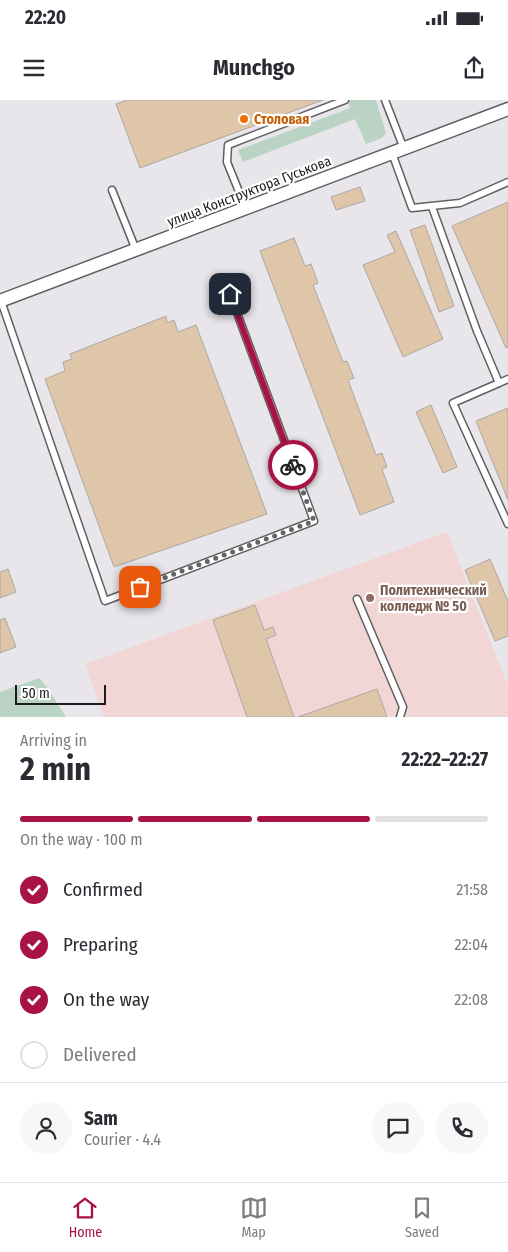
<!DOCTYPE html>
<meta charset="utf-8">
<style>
:root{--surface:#fff;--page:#f7f7f7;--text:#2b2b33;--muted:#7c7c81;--line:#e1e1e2;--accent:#a81244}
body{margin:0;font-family:"Fira Sans Condensed",sans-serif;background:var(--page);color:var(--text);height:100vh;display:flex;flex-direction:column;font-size:19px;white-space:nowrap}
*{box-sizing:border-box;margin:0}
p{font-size:16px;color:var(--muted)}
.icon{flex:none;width:28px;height:28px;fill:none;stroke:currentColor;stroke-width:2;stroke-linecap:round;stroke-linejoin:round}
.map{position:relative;height:617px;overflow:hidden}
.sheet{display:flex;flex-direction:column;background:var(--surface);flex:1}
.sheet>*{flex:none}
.scale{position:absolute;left:15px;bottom:12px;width:91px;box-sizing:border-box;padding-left:5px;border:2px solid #1d1c1d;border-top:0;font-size:14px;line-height:18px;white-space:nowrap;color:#1d1c1d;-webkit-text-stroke:4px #fff;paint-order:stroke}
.pin{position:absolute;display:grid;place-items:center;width:42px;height:42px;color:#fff;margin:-21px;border-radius:10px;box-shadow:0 2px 8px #0006}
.courier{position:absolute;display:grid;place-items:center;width:50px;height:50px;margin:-25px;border:4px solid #a81244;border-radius:50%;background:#fff;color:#222;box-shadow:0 1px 6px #0007}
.summary em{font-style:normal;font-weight:700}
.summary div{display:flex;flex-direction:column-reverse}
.summary{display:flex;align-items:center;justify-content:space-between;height:85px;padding:0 20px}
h1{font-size:32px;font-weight:700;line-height:38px}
.bar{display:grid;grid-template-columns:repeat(4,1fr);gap:8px 5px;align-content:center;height:60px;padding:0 20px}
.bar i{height:6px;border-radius:4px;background:var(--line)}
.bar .current{background:var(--accent)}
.bar p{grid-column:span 4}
.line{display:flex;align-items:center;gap:12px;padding:0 20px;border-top:1px solid var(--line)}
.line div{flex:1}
.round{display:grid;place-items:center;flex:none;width:52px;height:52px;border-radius:26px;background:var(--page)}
ol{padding:0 20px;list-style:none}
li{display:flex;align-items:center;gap:15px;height:55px}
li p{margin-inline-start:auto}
li .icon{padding:5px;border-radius:50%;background:var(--accent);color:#fff;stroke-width:4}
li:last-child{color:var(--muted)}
li i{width:28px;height:28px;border:2px solid var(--line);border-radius:50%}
.status{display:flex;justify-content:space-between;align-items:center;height:35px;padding:0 25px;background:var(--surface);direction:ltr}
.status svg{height:14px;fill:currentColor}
header{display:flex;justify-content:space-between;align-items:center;height:65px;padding:0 20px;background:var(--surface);font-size:22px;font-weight:700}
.dock{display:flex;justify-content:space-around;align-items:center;height:70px;border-top:1px solid var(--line);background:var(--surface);font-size:14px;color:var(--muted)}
.dock a{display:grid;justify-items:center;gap:2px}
.dock .current{color:var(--accent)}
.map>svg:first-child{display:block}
</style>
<div class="status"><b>22:20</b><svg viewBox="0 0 49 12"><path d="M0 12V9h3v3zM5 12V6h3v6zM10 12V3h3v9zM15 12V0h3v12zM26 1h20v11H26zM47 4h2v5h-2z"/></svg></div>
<header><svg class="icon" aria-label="menu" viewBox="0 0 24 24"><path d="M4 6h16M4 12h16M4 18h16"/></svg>Munchgo<svg class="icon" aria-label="share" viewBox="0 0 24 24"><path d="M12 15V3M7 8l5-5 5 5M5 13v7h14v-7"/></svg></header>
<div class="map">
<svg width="508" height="617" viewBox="0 0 508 617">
<rect width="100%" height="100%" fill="#e8e6ea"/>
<polygon fill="#f1d6d5" points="447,432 508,586 508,617 104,617 85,564"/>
<g fill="#bbd3c5">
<polygon points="347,0 376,0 386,33 382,38 366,44 355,19 243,62 238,50 350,8"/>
<polygon points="39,578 47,587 66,617 0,617 0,592"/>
</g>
<g fill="#dfc6a8" stroke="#aba8a5">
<polygon points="127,0 323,0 140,68 116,4"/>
<polygon points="360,87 365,101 336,110 331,97"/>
<polygon points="508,102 508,247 506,248 452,126"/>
<polygon points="425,125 454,206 439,212 410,130"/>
<polygon points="396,131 443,239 403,257 363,165 395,152 387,135"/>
<polygon points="294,138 305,166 311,164 318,183 313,185 343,262 347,261 354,278 348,280 376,355 382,353 387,367 382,369 394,402 360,415 260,151"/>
<polygon points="166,216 167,223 174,220 178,232 196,225 267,414 114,467 45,279 65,271 63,262 72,259 70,254"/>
<polygon points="431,305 457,367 443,373 416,312"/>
<polygon points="508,308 508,400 476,321"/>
<polygon points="490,459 508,501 508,536 495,541 465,470"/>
<polygon points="8,469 16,492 0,498 0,472"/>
<polygon points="255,505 264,530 273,527 276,535 266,539 294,617 247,617 213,520"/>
<polygon points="5,518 16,547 0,553 0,520"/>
<polygon points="377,589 387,617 298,617"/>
</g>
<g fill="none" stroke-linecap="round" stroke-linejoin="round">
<defs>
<g id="lane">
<polyline points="385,0 404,49"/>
<polyline points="392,53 412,108 460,103 508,82"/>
<polyline points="112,90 136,150"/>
<polyline points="432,107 477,231 499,283 508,279"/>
<polyline points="246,109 227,62 228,45 345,0"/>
<polyline points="1,201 105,501 314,421 230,194"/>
<polyline points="499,283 453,303 508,424"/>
<polyline points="357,499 403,607 400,617"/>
</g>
<polyline id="street" points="0,201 508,9"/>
</defs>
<use href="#lane" stroke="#605f62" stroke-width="9"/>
<use href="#street" stroke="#605f62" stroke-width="15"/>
<use href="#lane" stroke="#fff" stroke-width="6"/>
<use href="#street" stroke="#fff" stroke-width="12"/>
</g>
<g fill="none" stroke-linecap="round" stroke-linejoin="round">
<polyline stroke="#646365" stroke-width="5" stroke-dasharray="0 9" points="140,487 314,421 293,365"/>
<polyline stroke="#a81244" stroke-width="6" points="230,194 293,365"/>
</g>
<circle fill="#e8710a" stroke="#fff" stroke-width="2" cx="244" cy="19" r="5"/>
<circle fill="#8d6e63" stroke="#fff" stroke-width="2" cx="370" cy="498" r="5"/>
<g text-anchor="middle" stroke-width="4.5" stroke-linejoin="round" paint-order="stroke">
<g font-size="14" font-weight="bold" fill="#c56008" stroke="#fff" text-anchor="start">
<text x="254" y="24">Столовая</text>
</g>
<g font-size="14" fill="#1d1c1d" stroke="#fff">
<text transform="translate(249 91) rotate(-21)" y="5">улица Конструктора Гуськова</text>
</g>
<g font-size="14" font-weight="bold" fill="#785e54" stroke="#fff" text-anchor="start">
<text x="380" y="495">Политехнический<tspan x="380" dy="16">колледж № 50</tspan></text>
</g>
</g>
</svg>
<div class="scale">50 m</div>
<div class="pin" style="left:140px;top:487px;background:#ea580c"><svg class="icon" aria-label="bag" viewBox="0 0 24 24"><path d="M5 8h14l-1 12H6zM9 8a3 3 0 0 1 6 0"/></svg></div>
<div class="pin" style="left:230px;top:194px;background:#1f2937"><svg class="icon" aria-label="home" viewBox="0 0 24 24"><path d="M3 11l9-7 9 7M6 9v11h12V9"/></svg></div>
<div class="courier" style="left:293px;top:365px"><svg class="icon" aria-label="bike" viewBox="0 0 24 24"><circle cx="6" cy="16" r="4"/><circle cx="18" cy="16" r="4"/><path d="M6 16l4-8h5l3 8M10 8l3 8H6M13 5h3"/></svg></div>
</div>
<section class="sheet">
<div class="summary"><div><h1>2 min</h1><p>Arriving in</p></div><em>22:22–22:27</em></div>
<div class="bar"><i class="current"></i><i class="current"></i><i class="current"></i><i></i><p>On the way · 100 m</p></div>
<ol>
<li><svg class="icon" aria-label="check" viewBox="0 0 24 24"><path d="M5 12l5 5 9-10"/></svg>Confirmed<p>21:58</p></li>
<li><svg class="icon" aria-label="check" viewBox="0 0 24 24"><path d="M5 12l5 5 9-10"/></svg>Preparing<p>22:04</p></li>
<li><svg class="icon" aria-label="check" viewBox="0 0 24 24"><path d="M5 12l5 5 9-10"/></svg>On the way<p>22:08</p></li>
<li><i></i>Delivered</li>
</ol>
<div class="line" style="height:90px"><a class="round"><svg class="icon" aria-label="person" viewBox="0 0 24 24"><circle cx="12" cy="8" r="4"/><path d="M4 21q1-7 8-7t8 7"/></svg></a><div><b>Sam</b><p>Courier · 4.4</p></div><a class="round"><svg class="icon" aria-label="chat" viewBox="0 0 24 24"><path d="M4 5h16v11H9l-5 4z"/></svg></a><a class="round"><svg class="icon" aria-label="phone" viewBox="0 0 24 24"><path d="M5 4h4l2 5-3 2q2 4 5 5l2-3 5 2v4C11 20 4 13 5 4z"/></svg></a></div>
</section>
<nav class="dock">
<a class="current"><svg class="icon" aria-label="home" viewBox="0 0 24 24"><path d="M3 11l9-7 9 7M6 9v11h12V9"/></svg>Home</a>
<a><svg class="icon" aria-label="map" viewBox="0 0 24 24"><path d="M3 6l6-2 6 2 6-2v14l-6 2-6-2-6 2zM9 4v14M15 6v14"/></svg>Map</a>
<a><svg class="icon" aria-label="saved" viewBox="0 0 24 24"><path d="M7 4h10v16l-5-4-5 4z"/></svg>Saved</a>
</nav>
